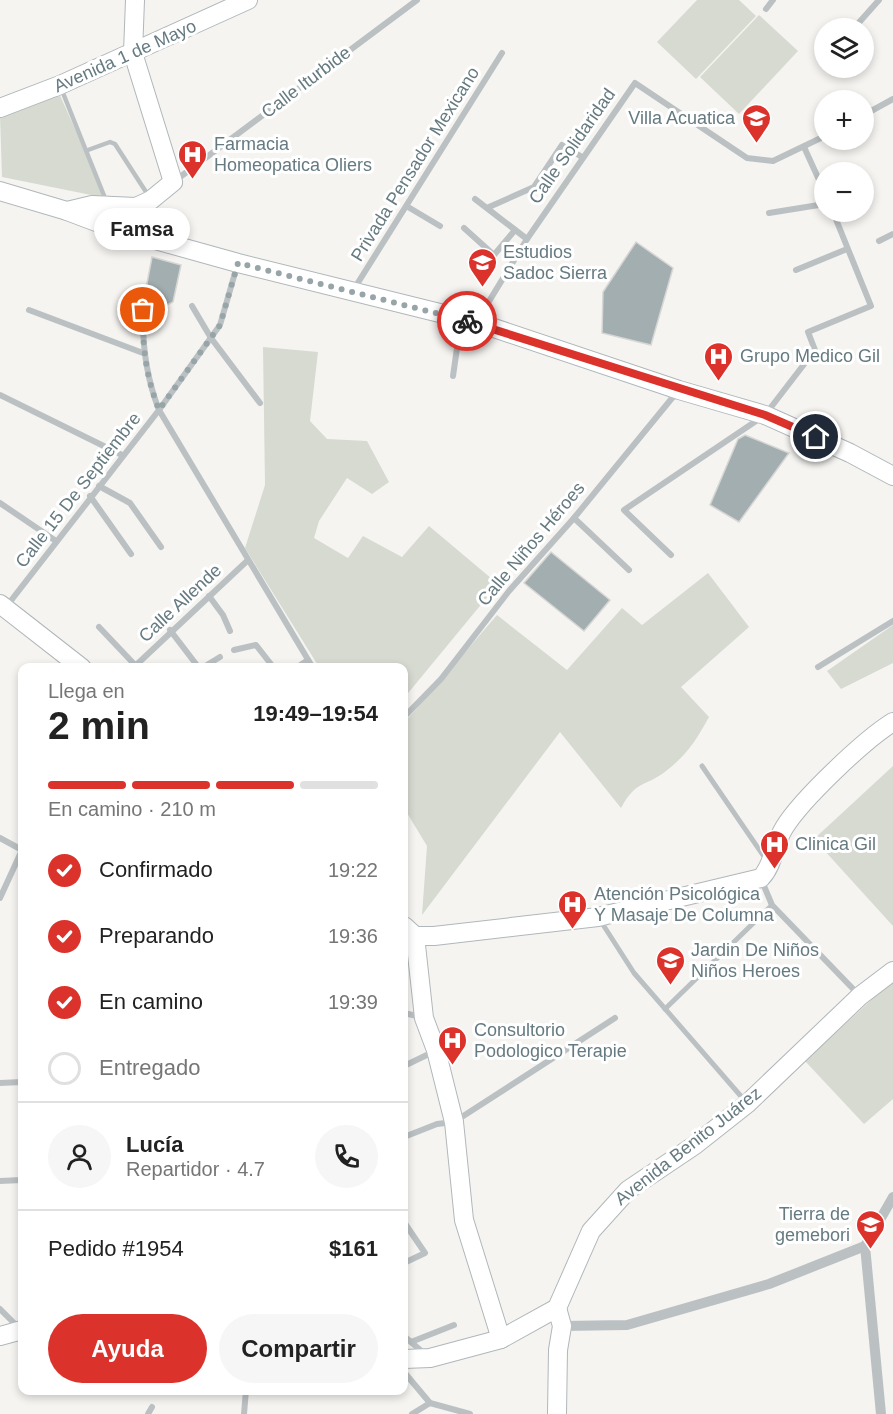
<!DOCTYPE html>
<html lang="es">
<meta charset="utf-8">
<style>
:root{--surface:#fff;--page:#f6f6f6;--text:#222;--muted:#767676;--line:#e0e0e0;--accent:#db332c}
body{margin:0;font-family:Helvetica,sans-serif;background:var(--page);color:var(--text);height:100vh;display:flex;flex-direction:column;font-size:22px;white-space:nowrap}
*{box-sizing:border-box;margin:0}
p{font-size:20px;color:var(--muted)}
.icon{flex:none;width:33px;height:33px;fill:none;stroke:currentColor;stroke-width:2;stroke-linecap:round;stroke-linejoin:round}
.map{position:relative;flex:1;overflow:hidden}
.panel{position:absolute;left:18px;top:663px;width:390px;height:732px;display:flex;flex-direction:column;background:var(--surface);border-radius:12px;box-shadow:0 3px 9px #0003}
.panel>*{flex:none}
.buttons{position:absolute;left:814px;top:18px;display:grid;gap:12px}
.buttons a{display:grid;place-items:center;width:60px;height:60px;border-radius:50%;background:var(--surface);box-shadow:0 3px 9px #0003;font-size:30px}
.pin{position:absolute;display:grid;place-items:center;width:51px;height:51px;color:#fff;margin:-26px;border:3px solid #fff;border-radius:50%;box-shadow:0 2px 6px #0007}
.courier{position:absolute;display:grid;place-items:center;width:60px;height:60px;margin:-30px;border:4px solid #db332c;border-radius:50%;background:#fff;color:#222;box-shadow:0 2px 8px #0007}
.bubble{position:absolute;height:42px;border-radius:21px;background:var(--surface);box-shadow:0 3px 9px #0003;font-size:20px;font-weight:700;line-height:42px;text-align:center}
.summary em{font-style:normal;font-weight:700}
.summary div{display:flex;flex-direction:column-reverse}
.summary{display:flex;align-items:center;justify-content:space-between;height:102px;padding:0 30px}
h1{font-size:39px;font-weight:700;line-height:45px}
.bar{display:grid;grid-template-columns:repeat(4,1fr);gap:9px 6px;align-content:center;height:72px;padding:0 30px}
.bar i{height:8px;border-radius:4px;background:var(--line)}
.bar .on{background:var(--accent)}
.bar p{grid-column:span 4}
.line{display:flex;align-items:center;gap:15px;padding:0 30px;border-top:2px solid var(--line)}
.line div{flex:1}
.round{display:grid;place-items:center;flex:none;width:63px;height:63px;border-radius:32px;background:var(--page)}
ol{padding:0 30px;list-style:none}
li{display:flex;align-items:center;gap:18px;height:66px}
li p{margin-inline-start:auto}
li .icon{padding:6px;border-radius:50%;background:var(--accent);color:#fff;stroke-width:4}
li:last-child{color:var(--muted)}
li i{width:33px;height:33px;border:3px solid var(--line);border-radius:50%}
.primary-button{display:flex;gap:12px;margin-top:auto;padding:12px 30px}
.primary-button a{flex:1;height:69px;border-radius:36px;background:var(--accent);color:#fff;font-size:24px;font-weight:700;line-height:69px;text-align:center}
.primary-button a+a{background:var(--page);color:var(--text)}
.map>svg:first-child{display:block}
</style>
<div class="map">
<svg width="893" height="1414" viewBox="0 0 893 1414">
<rect width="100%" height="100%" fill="#f5f4f1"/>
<g fill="#d6dad1">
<polygon points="697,0 739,0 756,16 696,79 657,42"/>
<polygon points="759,15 798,51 739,114 700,77"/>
<polygon points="58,91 106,198 2,177 0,115"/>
<polygon points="263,347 318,352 310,421 327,439 367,441 389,482 372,494 347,478 319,521 314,538 348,558 363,536 402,557 429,526 498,584 404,698 404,668 319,667 245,548 265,485"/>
<path d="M708 573 749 627 681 687 709 717C697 739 687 755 666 771 644 788 637 779 621 808L560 732 422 915 427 846 404 808V723L497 615 567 670 622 608 642 625Z"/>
<polygon points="893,625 893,663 841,689 827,671"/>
<polygon points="893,766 893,926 814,839"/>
<polygon points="893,980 893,1099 864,1124 805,1061"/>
</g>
<g fill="#a3aeb1" stroke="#d6d6d4" stroke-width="1.5">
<polygon points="636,242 673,268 651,345 602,333 603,292"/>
<polygon points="152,257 181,265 173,302 153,312 143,304"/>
<polygon points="745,435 789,453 739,522 710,505 738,439"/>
<polygon points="551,552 610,600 584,631 524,583"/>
</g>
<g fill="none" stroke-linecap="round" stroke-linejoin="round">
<defs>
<g id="secondary">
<polyline points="0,108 60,85 248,0"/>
<polyline points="0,191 67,211 112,228 238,263 476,322 679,390 765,415 850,453 893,476"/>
<polyline points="67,211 92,205 136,207 151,200 173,182 133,53 135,0"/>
<polyline points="0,604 82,668"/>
<path d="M404 926 415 936H434L598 917 761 878C774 864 774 844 784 828 801 800 864 740 893 722"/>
<polyline points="415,936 424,1018 436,1050 454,1122 464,1220 501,1339"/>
<polyline points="0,1336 22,1330"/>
<polyline points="404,1359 430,1358 501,1339 557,1308 591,1231 628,1190 695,1145 747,1104 860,996 893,971"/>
<polyline points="557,1414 558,1350 562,1326 557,1308"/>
</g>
</defs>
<use href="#secondary" stroke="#b0b7ba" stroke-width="20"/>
<g stroke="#bbc1c3" stroke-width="4.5">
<polyline points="61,88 107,203"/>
<polyline points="88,150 110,142 115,144 148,195"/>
</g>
<g stroke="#bbc1c3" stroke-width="5">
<polyline points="702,766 767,861"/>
<polyline points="600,920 634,973 746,1102"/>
<polyline points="665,1009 772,905"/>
</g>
<g stroke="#bbc1c3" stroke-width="6">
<polyline points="766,9 773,0"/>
<polyline points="855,27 879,0"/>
<polyline points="864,115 893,99"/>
<polyline points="804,147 825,193"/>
<polyline points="176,180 417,0"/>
<polyline points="475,199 527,239"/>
<polyline points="408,207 440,226"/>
<polyline points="489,207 534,187 562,145 582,157"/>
<polyline points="769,213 825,204"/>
<polyline points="464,228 494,255 515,230"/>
<polyline points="879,241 893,234"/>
<polyline points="796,270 847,249"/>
<polyline points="354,289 502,53"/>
<polyline points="192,306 211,338 260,403"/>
<polyline points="29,310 143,353"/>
<path d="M143 310C142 345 146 377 159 410L313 668"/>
<polyline points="477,321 527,239 635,83 747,158 773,161 825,136"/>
<polyline points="453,376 461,320"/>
<polyline points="0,395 122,455"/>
<polyline points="99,486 130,503 161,547"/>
<polyline points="90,496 131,554"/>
<polyline points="0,503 56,541"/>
<polyline points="574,518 629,570"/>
<polyline points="671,555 624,510 765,415 815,350 808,332 871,306 833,212"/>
<polyline points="209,596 223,615 230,631"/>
<polyline points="6,607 159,410 220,325 237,266"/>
<polyline points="99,627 135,665"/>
<polyline points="170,630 199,668"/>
<polyline points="234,650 256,645 274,668"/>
<polyline points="818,667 893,621"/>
<polyline points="133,668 247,561"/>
<polyline points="202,668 220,657"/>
<polyline points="296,668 308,660"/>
<polyline points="404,717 441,679 509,591 574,518 677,392"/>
<polyline points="0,838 22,850"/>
<polyline points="761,879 772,905 858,994"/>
<polyline points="0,898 22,850"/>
<polyline points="404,1013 421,1017"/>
<polyline points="404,1066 433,1052"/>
<polyline points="0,1083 22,1082"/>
<polyline points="404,1137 437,1124 454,1122 615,1018"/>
<polyline points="0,1181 22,1180"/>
<polyline points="404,1222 425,1253 404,1263"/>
<polyline points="0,1309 18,1327"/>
<polyline points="404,1336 426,1355"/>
<polyline points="411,1342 454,1325"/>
<polyline points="404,1372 430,1403 470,1414"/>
<polyline points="148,1414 152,1407"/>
<polyline points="244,1414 246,1390"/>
<polyline points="412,1414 430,1403"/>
</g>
<g stroke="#bbc1c3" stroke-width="10">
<polyline points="562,1326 627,1325 769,1284 865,1246"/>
<polyline points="881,1414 865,1246 893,1197"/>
</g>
<use href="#secondary" stroke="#fff" stroke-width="18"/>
</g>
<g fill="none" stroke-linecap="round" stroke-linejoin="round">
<path stroke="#97a5a8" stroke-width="6" stroke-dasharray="0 10.8" d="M143 310C142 345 146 377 159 410L220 325 238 263 467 321"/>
<polyline stroke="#db332c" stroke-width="8" points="467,321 765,415 816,437"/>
</g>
<defs>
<symbol id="school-pin" viewBox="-11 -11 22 30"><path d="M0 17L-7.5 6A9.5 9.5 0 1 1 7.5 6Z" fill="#db332c" stroke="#fff"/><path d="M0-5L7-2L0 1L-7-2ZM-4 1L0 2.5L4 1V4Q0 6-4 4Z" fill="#fff"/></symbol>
<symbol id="hospital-pin" viewBox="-11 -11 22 30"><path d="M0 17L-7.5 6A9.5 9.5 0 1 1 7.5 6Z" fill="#db332c" stroke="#fff"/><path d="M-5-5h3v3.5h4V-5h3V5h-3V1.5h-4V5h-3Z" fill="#fff"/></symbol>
</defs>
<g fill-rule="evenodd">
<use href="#school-pin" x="740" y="102" width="33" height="45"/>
<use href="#hospital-pin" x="176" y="138" width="33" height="45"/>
<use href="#school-pin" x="466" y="246" width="33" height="45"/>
<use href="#hospital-pin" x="702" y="340" width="33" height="45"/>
<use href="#hospital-pin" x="758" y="828" width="33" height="45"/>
<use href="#hospital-pin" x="556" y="888" width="33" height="45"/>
<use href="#school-pin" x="654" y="944" width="33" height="45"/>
<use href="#hospital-pin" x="436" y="1024" width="33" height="45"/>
<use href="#school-pin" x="854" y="1208" width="33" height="45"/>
</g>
<g text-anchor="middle" stroke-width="6" stroke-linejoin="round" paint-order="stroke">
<g font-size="18" fill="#657a81" stroke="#fff">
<text transform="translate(125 56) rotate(-24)" y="6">Avenida 1 de Mayo</text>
<text transform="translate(306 82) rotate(-37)" y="6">Calle Iturbide</text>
<text transform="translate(572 146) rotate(-55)" y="6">Calle Solidaridad</text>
<text transform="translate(415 164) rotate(-58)" y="6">Privada Pensador Mexicano</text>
<text transform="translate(78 490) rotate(-52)" y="6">Calle 15 De Septiembre</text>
<text transform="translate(531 544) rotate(-50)" y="6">Calle Niños Héroes</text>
<text transform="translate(180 603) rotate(-43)" y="6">Calle Allende</text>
<text transform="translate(688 1146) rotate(-38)" y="6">Avenida Benito Juárez</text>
</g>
<g font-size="18" fill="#657a81" stroke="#fff" text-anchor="start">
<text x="735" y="124" text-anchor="end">Villa Acuatica</text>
<text x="214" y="150">Farmacia<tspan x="214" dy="21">Homeopatica Oliers</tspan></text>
<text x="503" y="258">Estudios<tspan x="503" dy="21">Sadoc Sierra</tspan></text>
<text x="740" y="362">Grupo Medico Gil</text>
<text x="795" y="850">Clinica Gil</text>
<text x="594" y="900">Atención Psicológica<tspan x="594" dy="21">Y Masaje De Columna</tspan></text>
<text x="691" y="956">Jardin De Niños<tspan x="691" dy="21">Niños Heroes</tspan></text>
<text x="474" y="1036">Consultorio<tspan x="474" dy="21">Podologico Terapie</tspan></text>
<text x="850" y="1220" text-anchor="end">Tierra de<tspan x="850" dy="21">gemebori</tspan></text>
</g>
</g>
</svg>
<div class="buttons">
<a><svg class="icon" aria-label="layers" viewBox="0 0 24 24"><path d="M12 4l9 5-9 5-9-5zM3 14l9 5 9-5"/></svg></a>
<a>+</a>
<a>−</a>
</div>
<div class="pin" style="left:143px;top:310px;background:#ea580c"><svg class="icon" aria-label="bag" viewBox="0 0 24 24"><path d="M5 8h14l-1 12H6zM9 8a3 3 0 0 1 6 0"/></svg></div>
<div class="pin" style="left:816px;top:437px;background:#1f2937"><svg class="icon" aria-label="home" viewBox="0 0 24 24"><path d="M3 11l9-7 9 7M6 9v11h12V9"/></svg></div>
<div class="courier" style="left:467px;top:321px"><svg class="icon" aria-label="bike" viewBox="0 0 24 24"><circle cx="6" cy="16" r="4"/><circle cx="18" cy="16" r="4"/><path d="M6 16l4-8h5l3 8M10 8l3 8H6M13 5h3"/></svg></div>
<div class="bubble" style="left:94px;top:208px;width:96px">Famsa</div>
<section class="panel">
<div class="summary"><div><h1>2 min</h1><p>Llega en</p></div><em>19:49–19:54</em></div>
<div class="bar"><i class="on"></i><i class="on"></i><i class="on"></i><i></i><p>En camino · 210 m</p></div>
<ol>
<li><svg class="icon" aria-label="check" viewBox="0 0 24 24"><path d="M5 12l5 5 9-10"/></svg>Confirmado<p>19:22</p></li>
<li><svg class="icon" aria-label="check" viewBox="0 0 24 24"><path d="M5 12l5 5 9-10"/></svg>Preparando<p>19:36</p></li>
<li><svg class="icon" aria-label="check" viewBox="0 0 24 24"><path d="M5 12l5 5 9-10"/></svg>En camino<p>19:39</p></li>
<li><i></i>Entregado</li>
</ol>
<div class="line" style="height:108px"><a class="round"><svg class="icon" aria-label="person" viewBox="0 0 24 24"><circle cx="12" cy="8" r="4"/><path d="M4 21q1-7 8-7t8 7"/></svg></a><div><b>Lucía</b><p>Repartidor · 4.7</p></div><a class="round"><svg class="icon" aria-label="phone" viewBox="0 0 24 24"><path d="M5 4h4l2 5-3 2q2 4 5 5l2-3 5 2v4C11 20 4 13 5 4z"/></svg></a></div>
<div class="line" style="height:78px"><div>Pedido #1954</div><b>$161</b></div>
<div class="primary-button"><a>Ayuda</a><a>Compartir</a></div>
</section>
</div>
